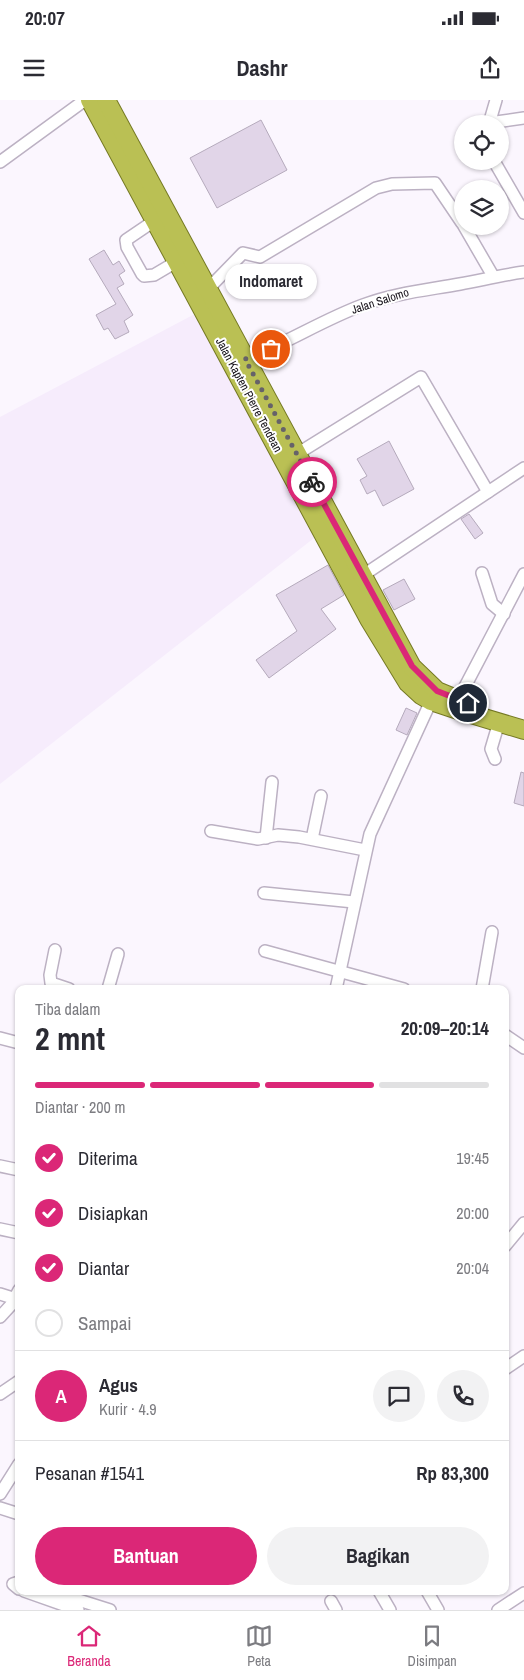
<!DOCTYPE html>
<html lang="id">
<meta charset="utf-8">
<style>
:root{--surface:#fff;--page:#f2f2f3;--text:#2b2b33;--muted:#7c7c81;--line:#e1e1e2;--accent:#db2777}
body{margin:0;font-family:"Archivo Narrow",sans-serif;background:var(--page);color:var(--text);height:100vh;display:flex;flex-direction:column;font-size:19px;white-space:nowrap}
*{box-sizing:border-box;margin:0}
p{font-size:16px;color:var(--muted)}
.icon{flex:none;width:28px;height:28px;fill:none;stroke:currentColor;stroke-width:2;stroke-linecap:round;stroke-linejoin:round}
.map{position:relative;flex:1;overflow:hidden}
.sheet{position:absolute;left:15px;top:885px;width:494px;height:610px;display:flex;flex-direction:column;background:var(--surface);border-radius:10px;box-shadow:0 1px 4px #0004}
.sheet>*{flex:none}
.buttons{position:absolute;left:454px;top:15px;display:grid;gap:10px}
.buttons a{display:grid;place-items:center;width:55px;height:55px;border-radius:50%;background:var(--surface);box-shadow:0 1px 4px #0004;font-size:25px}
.pin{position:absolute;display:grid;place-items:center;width:42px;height:42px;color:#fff;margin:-21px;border:2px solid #fff;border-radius:50%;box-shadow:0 1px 5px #0007}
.courier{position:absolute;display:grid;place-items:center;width:50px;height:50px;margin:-25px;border:4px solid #db2777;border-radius:50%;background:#fff;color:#222;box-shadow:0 1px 6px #0007}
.bubble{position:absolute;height:35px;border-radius:18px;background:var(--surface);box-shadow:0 1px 4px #0004;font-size:16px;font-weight:800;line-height:35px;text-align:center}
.overview em{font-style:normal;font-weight:800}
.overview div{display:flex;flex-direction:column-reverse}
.overview{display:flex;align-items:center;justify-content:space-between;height:85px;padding:0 20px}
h1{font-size:32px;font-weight:800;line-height:38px}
.bar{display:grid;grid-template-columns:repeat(4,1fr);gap:8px 5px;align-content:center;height:60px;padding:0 20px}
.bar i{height:6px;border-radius:4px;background:var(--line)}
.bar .current{background:var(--accent)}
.bar p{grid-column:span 4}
.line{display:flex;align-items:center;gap:12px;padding:0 20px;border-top:1px solid var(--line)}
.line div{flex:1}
.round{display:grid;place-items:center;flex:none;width:52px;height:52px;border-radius:26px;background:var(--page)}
ol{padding:0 20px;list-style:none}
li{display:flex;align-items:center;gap:15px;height:55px}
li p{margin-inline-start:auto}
li .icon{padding:5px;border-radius:50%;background:var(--accent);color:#fff;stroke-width:4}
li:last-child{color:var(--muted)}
li i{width:28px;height:28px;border:2px solid var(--line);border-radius:50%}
.button{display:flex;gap:10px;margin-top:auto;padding:10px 20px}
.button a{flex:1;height:58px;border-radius:30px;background:var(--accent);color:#fff;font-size:20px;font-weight:800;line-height:58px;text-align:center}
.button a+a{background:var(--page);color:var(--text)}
.status{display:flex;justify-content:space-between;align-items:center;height:35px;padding:0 25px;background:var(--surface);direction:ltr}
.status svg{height:14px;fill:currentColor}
header{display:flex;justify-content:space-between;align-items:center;height:65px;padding:0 20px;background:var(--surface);font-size:22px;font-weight:800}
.menu{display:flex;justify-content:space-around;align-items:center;height:70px;border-top:1px solid var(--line);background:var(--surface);font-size:14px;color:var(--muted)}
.menu a{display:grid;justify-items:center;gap:2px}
.menu .current{color:var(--accent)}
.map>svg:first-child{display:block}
</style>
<div class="status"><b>20:07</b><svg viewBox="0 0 49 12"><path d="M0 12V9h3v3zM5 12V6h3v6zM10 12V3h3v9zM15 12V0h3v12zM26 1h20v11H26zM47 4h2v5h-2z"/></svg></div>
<header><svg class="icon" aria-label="menu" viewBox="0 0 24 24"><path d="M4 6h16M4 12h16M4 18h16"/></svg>Dashr<svg class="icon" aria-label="share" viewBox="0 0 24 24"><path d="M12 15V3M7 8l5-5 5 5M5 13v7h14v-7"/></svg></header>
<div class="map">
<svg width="524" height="1510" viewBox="0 0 524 1510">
<rect width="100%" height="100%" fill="#fbf6fe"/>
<polygon fill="#f6ecfc" points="208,207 323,431 0,684 0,317"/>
<g fill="#e1d5e8" stroke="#b5aabc">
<polygon points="261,20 287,70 217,108 190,58"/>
<polygon points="104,150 113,165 119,161 125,171 119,175 124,184 117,188 133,215 124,221 129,232 115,239 108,228 104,230 96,215 116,204 89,159"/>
<polygon points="389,341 414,389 383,406 375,390 367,394 360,380 367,376 357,359"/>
<polygon points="469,414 483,433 475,439 461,419"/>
<polygon points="328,465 344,495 321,509 336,529 269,578 256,560 297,531 276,495"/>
<polygon points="404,479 415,499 394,510 383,490"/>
<polygon points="406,608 417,613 407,635 396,630"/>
<polygon points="521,672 524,673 524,706 514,703"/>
</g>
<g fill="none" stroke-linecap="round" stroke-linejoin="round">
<defs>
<g id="minor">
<polyline points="489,23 524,18"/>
<polyline points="489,24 496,0"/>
<polyline points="494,61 524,113"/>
<polyline points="0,62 85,0"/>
<polyline points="154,121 126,140 127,147 142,174 144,176 154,175 176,162"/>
<polyline points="464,126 493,176"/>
<polyline points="208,189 243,153 260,157 376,88 392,84 435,83 462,123"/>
<path d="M245 259C286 244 322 220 363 205 395 193 427 190 460 184 482 180 502 175 524 172"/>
<polyline points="297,354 421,277 488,392"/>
<polyline points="482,473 492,504 504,514"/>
<polyline points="362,476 524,368"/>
<polyline points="458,600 524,474"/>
<polyline points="495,659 491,649 499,622"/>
<polyline points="211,731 258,739 278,735 299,737 365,750"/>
<polyline points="266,738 272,682"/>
<polyline points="312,739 321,696"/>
<polyline points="264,793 354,802"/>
<polyline points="55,850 50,875 51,883 69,889"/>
<polyline points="265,851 404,889"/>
<polyline points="108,889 118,854"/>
<polyline points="336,889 370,734 431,601"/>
<polyline points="482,889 492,832"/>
<polyline points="505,935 524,948"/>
<polyline points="0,938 19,943"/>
<polyline points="0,1066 19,1070"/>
<polyline points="0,1129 19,1133"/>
<polyline points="505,1146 524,1123"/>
<polyline points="0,1194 19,1200"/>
<polyline points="0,1217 11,1205 19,1190"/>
<polyline points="505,1269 524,1256"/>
<polyline points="0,1294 19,1281"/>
<polyline points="0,1394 19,1364"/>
<polyline points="0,1408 19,1414"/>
<polyline points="19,1482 13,1484 19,1489"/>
<polyline points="24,1491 78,1510"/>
<polyline points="50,1491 110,1510"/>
<polyline points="379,1491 390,1510"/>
<polyline points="427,1491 438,1510"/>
<polyline points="331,1501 336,1510"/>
<polyline points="498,1510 524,1493"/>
</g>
<g id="trunk">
<polyline points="90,0 369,519 408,583 421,595 431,601 461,611 524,630"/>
<polyline points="106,0 412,567 437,591 454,598"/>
</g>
</defs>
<use href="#minor" stroke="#bcb1c3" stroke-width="14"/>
<use href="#trunk" stroke="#757924" stroke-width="20"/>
<use href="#minor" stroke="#fff" stroke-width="11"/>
<use href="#trunk" stroke="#bac054" stroke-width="18"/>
</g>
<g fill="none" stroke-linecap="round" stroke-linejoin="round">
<polyline stroke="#666269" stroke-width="5" stroke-dasharray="0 9" points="271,249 245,259 312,382"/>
<polyline stroke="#db2777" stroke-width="6" points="312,382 412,566 437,591 468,603"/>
</g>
<g text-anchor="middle" stroke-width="4" stroke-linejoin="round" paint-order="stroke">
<g font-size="12" fill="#161219" stroke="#fff">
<text transform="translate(380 201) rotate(-18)" y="4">Jalan Salomo</text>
<text transform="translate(249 295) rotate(62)" y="4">Jalan Kapten Pierre Tendean</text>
</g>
</g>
</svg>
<div class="buttons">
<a><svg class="icon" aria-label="locate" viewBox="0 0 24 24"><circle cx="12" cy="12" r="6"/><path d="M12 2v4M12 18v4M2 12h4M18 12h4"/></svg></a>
<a><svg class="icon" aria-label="layers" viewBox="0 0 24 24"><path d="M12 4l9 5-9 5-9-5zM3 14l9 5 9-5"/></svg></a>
</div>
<div class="pin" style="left:271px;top:249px;background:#ea580c"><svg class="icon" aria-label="bag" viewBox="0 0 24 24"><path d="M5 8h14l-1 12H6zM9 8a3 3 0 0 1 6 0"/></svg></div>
<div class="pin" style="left:468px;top:603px;background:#1f2937"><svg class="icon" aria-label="home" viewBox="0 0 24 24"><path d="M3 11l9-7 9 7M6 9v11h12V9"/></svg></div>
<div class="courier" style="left:312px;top:382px"><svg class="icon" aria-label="bike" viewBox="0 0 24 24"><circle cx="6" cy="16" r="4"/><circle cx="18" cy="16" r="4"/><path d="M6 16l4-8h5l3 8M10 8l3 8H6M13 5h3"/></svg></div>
<div class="bubble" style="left:225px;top:164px;width:92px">Indomaret</div>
<section class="sheet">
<div class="overview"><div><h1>2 mnt</h1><p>Tiba dalam</p></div><em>20:09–20:14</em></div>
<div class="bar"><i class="current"></i><i class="current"></i><i class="current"></i><i></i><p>Diantar · 200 m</p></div>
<ol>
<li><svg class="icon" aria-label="check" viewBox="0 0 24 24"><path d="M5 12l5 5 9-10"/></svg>Diterima<p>19:45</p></li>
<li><svg class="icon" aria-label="check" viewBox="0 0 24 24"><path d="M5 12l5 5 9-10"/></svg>Disiapkan<p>20:00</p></li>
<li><svg class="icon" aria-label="check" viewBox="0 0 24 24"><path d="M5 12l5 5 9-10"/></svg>Diantar<p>20:04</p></li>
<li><i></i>Sampai</li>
</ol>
<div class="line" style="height:90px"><b class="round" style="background:var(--accent);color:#fff">A</b><div><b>Agus</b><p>Kurir · 4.9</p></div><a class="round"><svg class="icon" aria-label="chat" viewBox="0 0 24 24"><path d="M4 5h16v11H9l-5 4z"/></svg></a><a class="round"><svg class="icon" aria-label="phone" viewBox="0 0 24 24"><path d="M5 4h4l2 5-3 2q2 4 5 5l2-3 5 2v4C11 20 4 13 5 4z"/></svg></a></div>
<div class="line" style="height:65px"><div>Pesanan #1541</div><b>Rp 83,300</b></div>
<div class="button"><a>Bantuan</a><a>Bagikan</a></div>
</section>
</div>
<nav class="menu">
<a class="current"><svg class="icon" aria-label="home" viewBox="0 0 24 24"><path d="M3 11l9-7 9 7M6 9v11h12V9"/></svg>Beranda</a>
<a><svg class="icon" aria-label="map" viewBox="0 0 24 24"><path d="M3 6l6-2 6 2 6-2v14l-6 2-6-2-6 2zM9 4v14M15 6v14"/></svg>Peta</a>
<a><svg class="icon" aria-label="saved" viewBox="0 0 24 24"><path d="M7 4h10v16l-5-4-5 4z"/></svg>Disimpan</a>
</nav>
